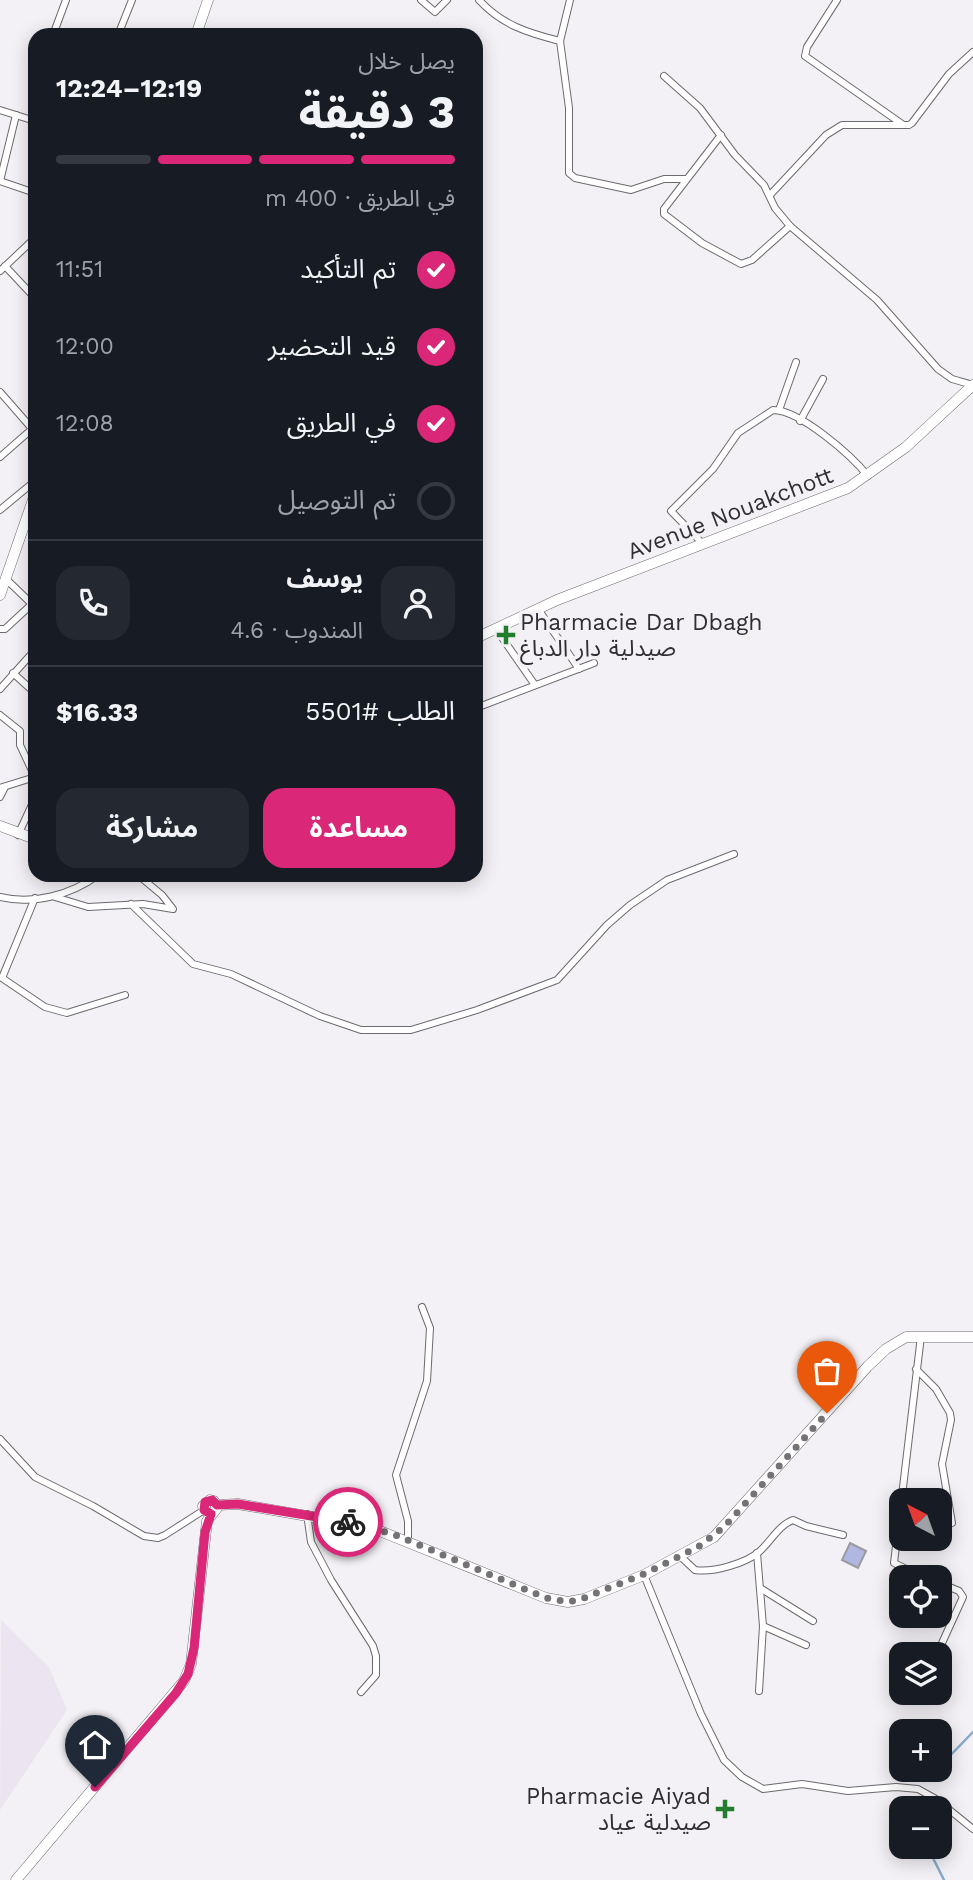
<!DOCTYPE html>
<html lang="ar">
<meta charset="utf-8">
<style>
:root{--surface:#171b24;--page:#242831;--text:#f1f3f6;--muted:#9ea1a6;--line:#363941;--accent:#db2777}
body{margin:0;font-family:"Work Sans","Noto Sans Arabic",sans-serif;background:var(--page);color:var(--text);direction:rtl;height:100vh;display:flex;flex-direction:column;font-size:26px;white-space:nowrap}
*{box-sizing:border-box;margin:0}
p{font-size:23px;color:var(--muted)}
.icon{flex:none;width:38px;height:38px;fill:none;stroke:currentColor;stroke-width:2;stroke-linecap:round;stroke-linejoin:round}
.map{position:relative;flex:1;overflow:hidden;direction:ltr}
.panel{position:absolute;left:28px;top:28px;width:455px;height:854px;display:flex;flex-direction:column;background:var(--surface);border-radius:21px;box-shadow:0 4px 18px #0003;direction:rtl}
.panel>*{flex:none}
.needle{width:46px;rotate:319deg}
.controls{position:absolute;left:889px;top:1488px;display:grid;gap:14px}
.controls a{display:grid;place-items:center;width:63px;height:63px;border-radius:14px;background:var(--surface);box-shadow:0 4px 18px #0003;font-size:35px}
.pin{position:absolute;display:grid;place-items:center;width:60px;height:60px;color:#fff;margin:-72px -30px;border-radius:50% 50% 50% 0;rotate:-45deg;box-shadow:0 0 7px #0007}
.pin .icon{rotate:45deg}
.courier{position:absolute;display:grid;place-items:center;width:70px;height:70px;margin:-35px;border:5px solid #db2777;border-radius:50%;background:#fff;color:#222;box-shadow:0 2px 9px #0007}
.overview em{font-style:normal;font-weight:700}
.overview div{display:flex;flex-direction:column-reverse}
.overview{display:flex;align-items:center;justify-content:space-between;height:119px;padding:0 28px}
h1{font-size:46px;font-weight:700;line-height:52px}
.bar{display:grid;grid-template-columns:repeat(4,1fr);gap:10px 7px;align-content:center;height:84px;padding:0 28px}
.bar i{height:9px;border-radius:5px;background:var(--line)}
.bar .on{background:var(--accent)}
.bar p{grid-column:span 4}
.line{display:flex;align-items:center;gap:18px;padding:0 28px;border-top:2px solid var(--line)}
.line div{flex:1}
.round{display:grid;place-items:center;flex:none;width:74px;height:74px;border-radius:21px;background:var(--page)}
ol{padding:0 28px;list-style:none}
li{display:flex;align-items:center;gap:21px;height:77px}
li p{margin-inline-start:auto}
li .icon{padding:7px;border-radius:50%;background:var(--accent);color:#fff;stroke-width:4}
li:last-child{color:var(--muted)}
li i{width:38px;height:38px;border:4px solid var(--line);border-radius:50%}
.action{display:flex;gap:14px;margin-top:auto;padding:14px 28px}
.action a{flex:1;height:80px;border-radius:21px;background:var(--accent);color:#fff;font-size:28px;font-weight:700;line-height:80px;text-align:center}
.action a+a{background:var(--page);color:var(--text)}
.map>svg:first-child{display:block}
</style>
<div class="map">
<svg width="973" height="1880" viewBox="0 0 973 1880">
<rect width="100%" height="100%" fill="#f3f1f5"/>
<polygon fill="#ece5f1" points="1,1620 49,1667 67,1710 0,1810"/>
<g fill="none" stroke-linecap="round" stroke-linejoin="round">
<g stroke="#86abca" stroke-width="2.5">
<polyline points="940,1766 973,1732"/>
<polyline points="925,1781 937,1769"/>
<polyline points="918,1808 919,1797"/>
<polyline points="927,1846 944,1880"/>
</g>
</g>
<polygon fill="#b0b7e1" stroke="#9a9b9f" stroke-width="2" points="850,1543 866,1551 858,1568 842,1560"/>
<g fill="none" stroke-linecap="round" stroke-linejoin="round">
<defs>
<g id="street">
<polyline points="421,0 435,12 447,0"/>
<path d="M479 0C502 25 528 33 560 41"/>
<polyline points="570,0 560,41 569,108 569,173 575,178 631,190 664,179 686,179"/>
<polyline points="837,0 807,47 805,56 902,124"/>
<polyline points="53,35 66,0"/>
<polyline points="118,35 132,0"/>
<polyline points="664,76 700,108 735,155 764,185 775,208 790,226 877,300 938,369 952,379 973,385"/>
<polyline points="0,110 35,121"/>
<polyline points="721,135 664,209 664,214 702,243 741,264 752,260 790,226"/>
<polyline points="0,181 16,115"/>
<polyline points="0,181 35,193"/>
<polyline points="770,195 826,135 842,125 909,125 912,123 949,74 973,52"/>
<polyline points="5,266 35,298"/>
<polyline points="0,271 35,238"/>
<polyline points="0,392 35,432"/>
<polyline points="779,410 796,362"/>
<polyline points="800,421 823,379"/>
<polyline points="0,457 32,429"/>
<polyline points="0,510 35,481"/>
<path d="M702 543 671 511 713 469 738 433 773 410C800 410 851 455 868 476"/>
<polyline points="6,579 35,607"/>
<polyline points="538,609 579,669"/>
<polyline points="0,629 5,629 32,604"/>
<polyline points="496,629 535,685"/>
<polyline points="13,673 35,693"/>
<polyline points="0,689 35,650"/>
<polyline points="476,708 594,663"/>
<polyline points="0,715 20,731 20,745 35,777"/>
<polyline points="0,788 35,777"/>
<polyline points="0,797 5,787"/>
<polyline points="18,835 35,798"/>
<path d="M0 897C33 905 71 895 98 875"/>
<polyline points="55,897 88,907 143,904 173,909 162,895 138,875"/>
<polyline points="35,898 2,978 45,1007 67,1013 125,995"/>
<polyline points="131,904 193,964 231,974 320,1016 361,1030 411,1030 477,1010 557,980 607,925 630,905 667,880 734,854"/>
<polyline points="921,1336 894,1563 923,1577"/>
<polyline points="916,1369 936,1389 950,1413 951,1420 942,1464 952,1523 940,1529"/>
<polyline points="0,1439 35,1477 93,1506 144,1536 158,1538 165,1535 204,1510"/>
<polyline points="307,1514 311,1542 331,1580 373,1646 376,1656 376,1675 361,1692"/>
<polyline points="408,1542 408,1521 396,1475 427,1381 430,1328 422,1307"/>
<polyline points="757,1553 763,1626 759,1691"/>
<path d="M680 1556 695 1570C713 1573 747 1563 760 1551 771 1541 779 1525 793 1520L806 1526 843 1535"/>
<polyline points="644,1575 701,1714 724,1760 742,1777 763,1789 802,1784 848,1791 896,1787 918,1789 936,1799 973,1829"/>
<polyline points="760,1588 813,1621"/>
<polyline points="763,1626 806,1645"/>
<polyline points="937,1654 963,1597 959,1591 940,1583"/>
<polyline points="916,1699 919,1692"/>
</g>
<g id="secondary">
<polyline points="196,35 208,0"/>
<polyline points="0,595 35,494"/>
<polyline points="476,638 557,600 848,488 906,447 973,385"/>
<polyline points="0,826 35,839"/>
<polyline points="217,1505 238,1504 370,1527 546,1598 568,1602 584,1599 644,1575 714,1537 868,1366 886,1349 906,1337 973,1337"/>
<polyline points="16,1880 184,1681 191,1664 207,1521 217,1508 214,1501 210,1500 203,1506 204,1510 211,1514"/>
</g>
</defs>
<use href="#street" stroke="#6c6a6e" stroke-width="8"/>
<use href="#secondary" stroke="#6c6a6e" stroke-width="11"/>
<use href="#street" stroke="#fff" stroke-width="6"/>
<use href="#secondary" stroke="#fff" stroke-width="10"/>
</g>
<g fill="none" stroke-linecap="round" stroke-linejoin="round">
<polyline stroke="#747275" stroke-width="7" stroke-dasharray="0 12.6" points="348,1522 393,1534 546,1598 568,1602 584,1598 644,1574 698,1547 724,1527 827,1413"/>
<polyline stroke="#db2777" stroke-width="9" points="95,1787 176,1693 188,1674 194,1648 205,1532 211,1514 204,1510 205,1502 212,1500 217,1505 238,1504 348,1522"/>
</g>
<g fill="#227e2e" stroke="#f3f1f5" stroke-width="2.5">
<path d="M502.5 624.5h7v7h7v7h-7v7h-7v-7h-7v-7h7z"/>
<path d="M721.5 1798.5h7v7h7v7h-7v7h-7v-7h-7v-7h7z"/>
</g>
<g text-anchor="middle" stroke-width="7" stroke-linejoin="round" paint-order="stroke">
<g font-size="23" fill="#2f2e30" stroke="#f3f1f5">
<text transform="translate(730 513) rotate(-21)" y="8">Avenue Nouakchott</text>
</g>
<g font-size="23" fill="#2f2e30" stroke="#f3f1f5" text-anchor="start">
<text x="520" y="630">Pharmacie Dar Dbagh<tspan x="520" dy="26">صيدلية دار الدباغ</tspan></text>
<text x="711" y="1804" text-anchor="end">Pharmacie Aiyad<tspan x="711" dy="26">صيدلية عياد</tspan></text>
</g>
</g>
</svg>
<div class="controls">
<a><svg class="needle" viewBox="-14 -14 28 28"><path d="M0-13l5 13h-10z" fill="#e53935"/><path d="M0 13l5-13h-10z" fill="#9ea1a6"/></svg></a>
<a><svg class="icon" aria-label="locate" viewBox="0 0 24 24"><circle cx="12" cy="12" r="6"/><path d="M12 2v4M12 18v4M2 12h4M18 12h4"/></svg></a>
<a><svg class="icon" aria-label="layers" viewBox="0 0 24 24"><path d="M12 4l9 5-9 5-9-5zM3 14l9 5 9-5"/></svg></a>
<a>+</a>
<a>−</a>
</div>
<div class="pin" style="left:827px;top:1413px;background:#ea580c"><svg class="icon" aria-label="bag" viewBox="0 0 24 24"><path d="M5 8h14l-1 12H6zM9 8a3 3 0 0 1 6 0"/></svg></div>
<div class="pin" style="left:95px;top:1787px;background:#1f2937"><svg class="icon" aria-label="home" viewBox="0 0 24 24"><path d="M3 11l9-7 9 7M6 9v11h12V9"/></svg></div>
<div class="courier" style="left:348px;top:1522px"><svg class="icon" aria-label="bike" viewBox="0 0 24 24"><circle cx="6" cy="16" r="4"/><circle cx="18" cy="16" r="4"/><path d="M6 16l4-8h5l3 8M10 8l3 8H6M13 5h3"/></svg></div>
<section class="panel">
<div class="overview"><div><h1>3 دقيقة</h1><p>يصل خلال</p></div><em>12:19–12:24</em></div>
<div class="bar"><i class="on"></i><i class="on"></i><i class="on"></i><i></i><p>في الطريق · 400 m</p></div>
<ol>
<li><svg class="icon" aria-label="check" viewBox="0 0 24 24"><path d="M5 12l5 5 9-10"/></svg>تم التأكيد<p>11:51</p></li>
<li><svg class="icon" aria-label="check" viewBox="0 0 24 24"><path d="M5 12l5 5 9-10"/></svg>قيد التحضير<p>12:00</p></li>
<li><svg class="icon" aria-label="check" viewBox="0 0 24 24"><path d="M5 12l5 5 9-10"/></svg>في الطريق<p>12:08</p></li>
<li><i></i>تم التوصيل</li>
</ol>
<div class="line" style="height:126px"><a class="round"><svg class="icon" aria-label="person" viewBox="0 0 24 24"><circle cx="12" cy="8" r="4"/><path d="M4 21q1-7 8-7t8 7"/></svg></a><div><b>يوسف</b><p>المندوب · 4.6</p></div><a class="round"><svg class="icon" aria-label="phone" viewBox="0 0 24 24"><path d="M5 4h4l2 5-3 2q2 4 5 5l2-3 5 2v4C11 20 4 13 5 4z"/></svg></a></div>
<div class="line" style="height:91px"><div>الطلب #5501</div><b>$16.33</b></div>
<div class="action"><a>مساعدة</a><a>مشاركة</a></div>
</section>
</div>
